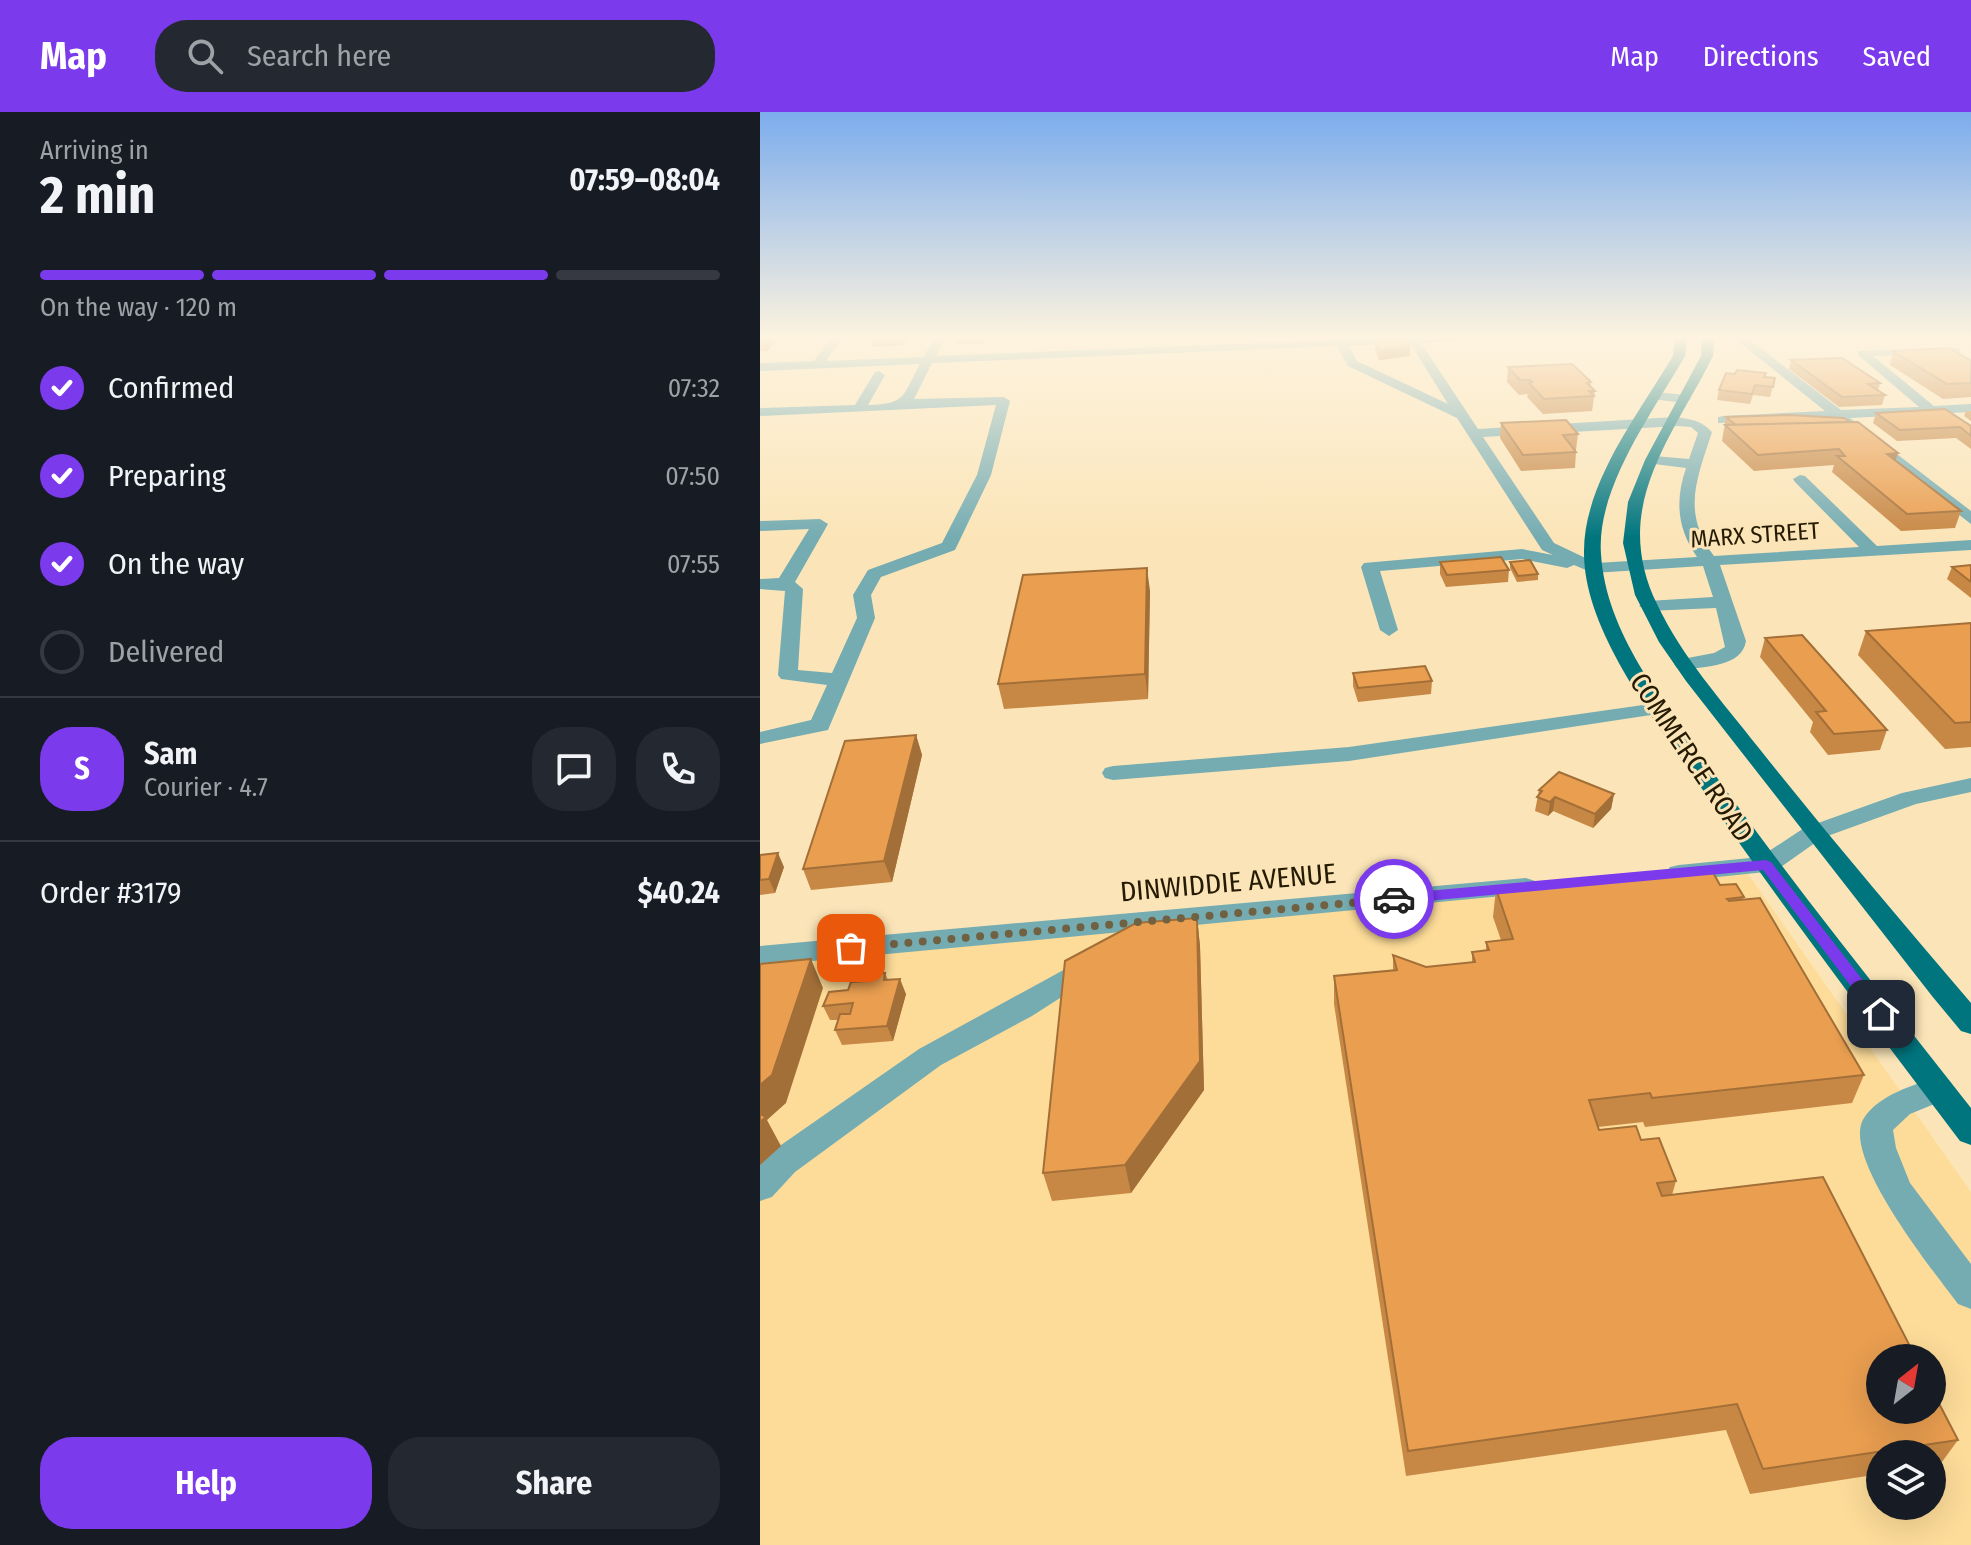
<!DOCTYPE html>
<meta charset="utf-8">
<style>
:root{--surface:#171b24;--page:#242831;--text:#f1f3f6;--muted:#9ea1a6;--line:#363941;--accent:#7c3aed}
body{margin:0;font-family:"Fira Sans Condensed",sans-serif;background:var(--page);color:var(--text);height:100vh;display:flex;flex-direction:column;font-size:30px;white-space:nowrap}
*{box-sizing:border-box;margin:0}
p{font-size:26px;color:var(--muted)}
.icon{flex:none;width:44px;height:44px;fill:none;stroke:currentColor;stroke-width:2;stroke-linecap:round;stroke-linejoin:round}
.map{position:relative;flex:1;overflow:hidden}
.sheet{display:flex;flex-direction:column;background:var(--surface);width:760px}
.sheet>*{flex:none}
.needle{width:52px;rotate:31deg}
.controls{position:absolute;left:1106px;top:1232px;display:grid;gap:16px}
.controls a{display:grid;place-items:center;width:80px;height:80px;border-radius:50%;background:var(--surface);box-shadow:0 8px 32px #0002;font-size:40px}
.pin{position:absolute;display:grid;place-items:center;width:68px;height:68px;color:#fff;margin:-34px;border-radius:16px;box-shadow:0 4px 12px #0006}
.courier{position:absolute;display:grid;place-items:center;width:80px;height:80px;margin:-40px;border:6px solid #7c3aed;border-radius:50%;background:#fff;color:#222;box-shadow:0 2px 10px #0007}
.headline em{font-style:normal;font-weight:700}
.headline div{display:flex;flex-direction:column-reverse}
.headline{display:flex;align-items:center;justify-content:space-between;height:136px;padding:0 40px}
h1{font-size:52px;font-weight:700;line-height:60px}
.bar{display:grid;grid-template-columns:repeat(4,1fr);gap:12px 8px;align-content:center;height:96px;padding:0 40px}
.bar i{height:10px;border-radius:6px;background:var(--line)}
.bar .selected{background:var(--accent)}
.bar p{grid-column:span 4}
.line{display:flex;align-items:center;gap:20px;padding:0 40px;border-top:2px solid var(--line)}
.line div{flex:1}
.round{display:grid;place-items:center;flex:none;width:84px;height:84px;border-radius:32px;background:var(--page)}
ol{padding:0 40px;list-style:none}
li{display:flex;align-items:center;gap:24px;height:88px}
li p{margin-inline-start:auto}
li .icon{padding:8px;border-radius:50%;background:var(--accent);color:#fff;stroke-width:4}
li:last-child{color:var(--muted)}
li i{width:44px;height:44px;border:4px solid var(--line);border-radius:50%}
.cta{display:flex;gap:16px;margin-top:auto;padding:16px 40px}
.cta a{flex:1;height:92px;border-radius:32px;background:var(--accent);color:#fff;font-size:32px;font-weight:700;line-height:92px;text-align:center}
.cta a+a{background:var(--page);color:var(--text)}
header{display:flex;align-items:center;gap:48px;box-sizing:border-box;height:112px;padding:0 40px;background:var(--accent);color:#fff}
header strong{font-size:38px}
nav{display:flex;gap:44px;margin-inline-start:auto;font-size:28px}
.search{width:560px;height:72px;background:var(--page);display:flex;align-items:center;gap:20px;box-sizing:border-box;padding:0 28px;border-radius:32px;color:var(--muted);font-size:30px}
main{display:flex;flex:1;min-height:0}
.map>svg:first-child{display:block}
</style>
<header>
<strong>Map</strong>
<div class="search"><svg class="icon" aria-label="search" viewBox="0 0 24 24"><circle cx="10" cy="10" r="6"/><path d="M15 15l6 6"/></svg>Search here</div>
<nav><a>Map</a><a>Directions</a><a>Saved</a></nav>
</header>
<main>
<section class="sheet">
<div class="headline"><div><h1>2 min</h1><p>Arriving in</p></div><em>07:59–08:04</em></div>
<div class="bar"><i class="selected"></i><i class="selected"></i><i class="selected"></i><i></i><p>On the way · 120 m</p></div>
<ol>
<li><svg class="icon" aria-label="check" viewBox="0 0 24 24"><path d="M5 12l5 5 9-10"/></svg>Confirmed<p>07:32</p></li>
<li><svg class="icon" aria-label="check" viewBox="0 0 24 24"><path d="M5 12l5 5 9-10"/></svg>Preparing<p>07:50</p></li>
<li><svg class="icon" aria-label="check" viewBox="0 0 24 24"><path d="M5 12l5 5 9-10"/></svg>On the way<p>07:55</p></li>
<li><i></i>Delivered</li>
</ol>
<div class="line" style="height:144px"><b class="round" style="background:var(--accent);color:#fff">S</b><div><b>Sam</b><p>Courier · 4.7</p></div><a class="round"><svg class="icon" aria-label="chat" viewBox="0 0 24 24"><path d="M4 5h16v11H9l-5 4z"/></svg></a><a class="round"><svg class="icon" aria-label="phone" viewBox="0 0 24 24"><path d="M5 4h4l2 5-3 2q2 4 5 5l2-3 5 2v4C11 20 4 13 5 4z"/></svg></a></div>
<div class="line" style="height:104px"><div>Order #3179</div><b>$40.24</b></div>
<div class="cta"><a>Help</a><a>Share</a></div>
</section>
<div class="map">
<svg width="1211" height="1433" viewBox="0 0 1211 1433">
<rect width="100%" height="100%" fill="#fbe5b8"/>
<path fill="#fddc99" fill-rule="evenodd" d="M986 759 1211 1080V1433H0V854ZM1120 1246H1172V1298H1120ZM1120 1342H1172V1394H1120Z"/>
<g fill="none" stroke-linecap="round" stroke-linejoin="round">
<g fill="#75acb2" fill-rule="evenodd">
<path d="M71 225H83L66 249 164 245 174 225H186L176 244 574 228 572 225H729L723 228 661 231 718 317 914 305C930 307 941 308 952 320 937 367 921 400 954 444L1099 435 1035 370 1033 367 1040 363 1045 364 1117 434 1211 428V438L960 453 986 529C982 555 945 554 924 558L917 556 914 552 917 548 954 541 965 535 956 496 888 499 879 494 888 489 953 485 943 454 833 461 814 453 807 456 762 447 620 459 638 518 629 524 620 518 601 455 604 451 762 437 793 443 782 438 697 306 588 254 577 234 172 251 154 287 244 285 250 289 231 363 195 438 121 465 111 483 115 506 68 618 0 632V620L51 608 67 573 21 567 18 563 25 479 0 477V467L19 466 49 417 0 419V409L60 407 68 412 35 470 43 477 38 558 72 561 97 506 93 483 108 458 182 431 217 363 236 293 0 304V296L95 293 115 260 119 259 125 263 108 293C147 292 142 284 160 252L0 259V251L54 249ZM650 231 688 292 597 249 589 234ZM918 314 931 315 938 321 929 347 894 344 887 348 894 352 926 356C915 389 917 416 937 445L836 451 794 431 723 325Z"/>
<polygon points="973,225 986,225 1081,298 1159,295 1098,243 1098,239 1200,236 1200,240 1196,241 1113,244 1174,294 1211,292 1211,300 1090,306 1211,399 1211,412 1075,307 958,311 958,305 963,304 1065,299"/>
<polygon points="896,280 925,283 931,287 925,291 891,287 891,281"/>
<polygon points="897,591 907,597 904,601 589,649 353,668 345,666 342,661 345,656 353,654 589,635"/>
<polygon points="1211,666 1211,680 1156,692 1062,726 1015,759 919,769 910,767 906,761 910,755 919,753 1000,745 1044,716 1142,681"/>
<polygon points="766,766 775,769 779,775 775,781 0,854 0,834"/>
<polygon points="329,844 339,847 343,854 339,861 272,904 181,953 35,1060 12,1085 0,1089 0,1052 11,1040 159,937"/>
<path d="M1178 965 1189 968 1193 977 1189 986 1150 1002 1133 1018 1136 1036 1150 1071 1211 1152V1197L1198 1192C1176 1162 1079 1043 1104 1006 1119 983 1153 973 1178 965Z"/>
</g>
<g fill="#00757e" fill-rule="evenodd">
<path d="M915 225H927L925 244C893 300 836 376 841 442 846 524 908 595 953 660 1035 775 1124 885 1211 996V1033L1200 1029C1111 911 1021 794 938 671 896 609 824 519 824 441 823 372 879 301 913 244Z"/>
<path d="M942 225H954L953 244C926 299 880 359 880 422 880 446 886 470 897 492 922 545 962 589 998 635 1067 722 1139 807 1211 891V922L1201 919 1172 884 926 569 899 530 875 483 863 431 868 390 885 348 941 244Z"/>
</g>
</g>
<g fill="#c88845">
<polygon points="0,225 19,226 7,239 0,239"/>
<polygon points="196,225 228,225 224,232 198,232"/>
<polygon points="1181,225 1198,225 1197,227 1185,227"/>
<polygon points="615,229 650,244 619,248 615,238"/>
<polygon points="1133,239 1211,249 1211,285 1183,287 1130,253"/>
<polygon points="1031,248 1120,271 1118,278 1125,283 1122,293 1079,295 1029,257"/>
<polygon points="748,255 831,270 830,274 835,279 832,299 783,302 767,285 768,282 759,283 747,270"/>
<polygon points="1005,265 1015,266 1010,285 993,283 990,292 957,288 959,278"/>
<polygon points="1206,299 1211,299 1211,309 1204,304"/>
<polygon points="1116,301 1211,314 1211,337 1196,326 1137,329 1113,311"/>
<polygon points="966,305 1135,348 1201,399 1195,416 1141,419 1072,360 1074,353 994,359 962,329"/>
<polygon points="741,311 818,322 816,338 814,338 816,340 815,356 761,359 740,326"/>
<polygon points="680,450 749,458 748,470 686,475 680,462"/>
<polygon points="750,450 778,462 778,468 757,470 750,456"/>
<polygon points="1211,453 1211,486 1187,467 1192,455"/>
<polygon points="390,479 388,587 244,597 238,572"/>
<polygon points="1211,511 1211,635 1185,637 1098,543 1106,519"/>
<polygon points="1005,526 1127,618 1120,638 1068,643 1050,620 1053,610 1000,545"/>
<polygon points="593,561 672,569 671,582 598,590 593,574"/>
<polygon points="156,623 162,643 132,770 51,778 43,757"/>
<polygon points="779,678 854,682 851,697 833,716 793,699 788,704 775,699"/>
<polygon points="0,743 24,755 15,781 0,783"/>
<polygon points="960,773 984,785 983,788 1104,963 1092,991 885,1015 883,1010 838,1015 839,1018 881,1028 916,1069 912,1083 1198,1328 1179,1354 1172,1355 1172,1342 1120,1342 1120,1362 990,1382 966,1318 646,1364 574,892 574,864 633,858 633,843 666,855 712,851 712,840 726,838 726,830 741,828 733,805 736,777"/>
<polygon points="437,806 440,834 444,978 371,1081 292,1089 283,1061"/>
<polygon points="125,861 128,868 146,882 133,929 82,933 75,918 78,908 70,908 63,894 106,869"/>
</g>
<g fill="#a36f38">
<polygon points="9,225 19,225 19,226 7,239 4,230"/>
<polygon points="110,225 150,225 143,233 112,235"/>
<polygon points="650,234 650,244 619,248 619,239"/>
<polygon points="1138,341 1133,357 1127,342"/>
<polygon points="387,456 390,479 388,587 385,562"/>
<polygon points="156,623 162,643 132,770 124,749"/>
<polygon points="854,682 851,697 833,716 835,702"/>
<polygon points="795,685 793,699 788,704 790,690"/>
<polygon points="18,741 24,755 15,781 9,767"/>
<polygon points="437,806 440,834 444,978 371,1081 365,1053"/>
<polygon points="51,847 63,876 26,991 7,1008 21,1034 0,1053 0,973"/>
<polygon points="140,867 146,882 133,929 127,914"/>
</g>
<g fill="#e99e50" stroke="#a36f38" stroke-width="2">
<polygon points="0,225 9,225 4,230 0,230"/>
<polygon points="645,225 650,234 619,239 615,229"/>
<polygon points="1189,236 1211,249 1211,271 1187,272 1133,239"/>
<polygon points="1082,246 1120,271 1108,272 1125,283 1082,285 1031,248"/>
<polygon points="812,252 831,270 827,271 835,279 829,279 834,284 784,287 769,271 772,270 770,268 760,268 748,255"/>
<polygon points="977,258 1006,261 1004,265 1015,266 1013,275 995,273 992,282 959,278 966,261 975,262"/>
<polygon points="1185,297 1211,314 1211,324 1200,315 1140,318 1116,301"/>
<polygon points="1029,303 1084,306 1090,310 976,313 966,305"/>
<polygon points="806,308 818,322 803,323 816,340 763,343 741,311"/>
<polygon points="1098,310 1138,341 1127,342 1201,399 1147,402 1077,344 1085,344 1079,337 998,343 965,313"/>
<polygon points="741,445 749,458 687,463 680,450"/>
<polygon points="770,448 778,462 758,464 750,450"/>
<polygon points="1211,453 1211,470 1192,455"/>
<polygon points="387,456 385,562 238,572 263,463"/>
<polygon points="1211,511 1211,610 1195,611 1106,519"/>
<polygon points="1042,523 1127,618 1074,622 1056,600 1066,599 1005,526"/>
<polygon points="665,554 672,569 598,576 593,561"/>
<polygon points="156,623 124,749 43,757 85,629"/>
<polygon points="799,660 854,682 835,702 795,685 790,690 777,685 782,679 779,678"/>
<polygon points="18,741 9,767 0,768 0,743"/>
<polygon points="951,757 960,773 976,772 984,785 967,787 969,789 1000,786 1104,963 892,986 890,981 829,988 839,1018 876,1014 881,1028 899,1026 916,1069 897,1071 902,1084 1063,1065 1156,1246 1120,1246 1120,1298 1172,1298 1172,1278 1198,1328 1003,1357 977,1292 648,1339 574,864 637,858 633,843 666,855 715,850 712,840 729,838 726,830 753,827 736,777"/>
<polygon points="437,806 440,949 365,1053 283,1061 305,849 376,811"/>
<polygon points="51,847 12,963 0,973 0,852"/>
<polygon points="125,861 124,868 140,867 127,914 75,918 80,902 90,902 93,891 63,894 69,880 88,878 91,870 106,869 107,863"/>
<polygon points="0,1002 6,1005 0,1010"/>
</g>
<linearGradient id="sky" x2="0" y2="1"><stop stop-color="#7caded"/><stop offset="0.53" stop-color="#fdf3df"/><stop offset="1" stop-color="#fdf3df" stop-opacity="0"/></linearGradient>
<rect width="1211" height="426" fill="url(#sky)"/>
<polygon fill="#7c3aed" points="1006,748 1011,750 1126,898 1126,906 1115,906 1003,758 634,792 627,787 634,782"/>
<g fill="none" stroke-linecap="round" stroke-linejoin="round">
<polyline stroke="#706142" stroke-width="8" stroke-dasharray="0 14.4" points="91,836 634,787"/>
</g>
<g text-anchor="middle" stroke-width="6" stroke-linejoin="round" paint-order="stroke">
<g font-size="24" fill="#251a02" stroke="#fbe5b8">
<text transform="translate(995 423) rotate(-4)" y="8">MARX STREET</text>
</g>
<g font-size="28" fill="#251a02" stroke="#fbe5b8">
<text transform="translate(932 645) rotate(56)" y="10">COMMERCE ROAD</text>
<text transform="translate(468 770) rotate(-5)" y="10">DINWIDDIE AVENUE</text>
</g>
</g>
</svg>
<div class="controls">
<a><svg class="needle" viewBox="-14 -14 28 28"><path d="M0-13l5 13h-10z" fill="#e53935"/><path d="M0 13l5-13h-10z" fill="#9ea1a6"/></svg></a>
<a><svg class="icon" aria-label="layers" viewBox="0 0 24 24"><path d="M12 4l9 5-9 5-9-5zM3 14l9 5 9-5"/></svg></a>
</div>
<div class="pin" style="left:91px;top:836px;background:#ea580c"><svg class="icon" aria-label="bag" viewBox="0 0 24 24"><path d="M5 8h14l-1 12H6zM9 8a3 3 0 0 1 6 0"/></svg></div>
<div class="pin" style="left:1121px;top:902px;background:#1f2937"><svg class="icon" aria-label="home" viewBox="0 0 24 24"><path d="M3 11l9-7 9 7M6 9v11h12V9"/></svg></div>
<div class="courier" style="left:634px;top:787px"><svg class="icon" aria-label="car" viewBox="0 0 24 24"><path d="M5 17H2v-5l4-1 3-4h7l3 4 3 1v5h-3M9 17h6M6 11h13"/><circle cx="7" cy="17" r="2"/><circle cx="17" cy="17" r="2"/></svg></div>
</div>
</main>
